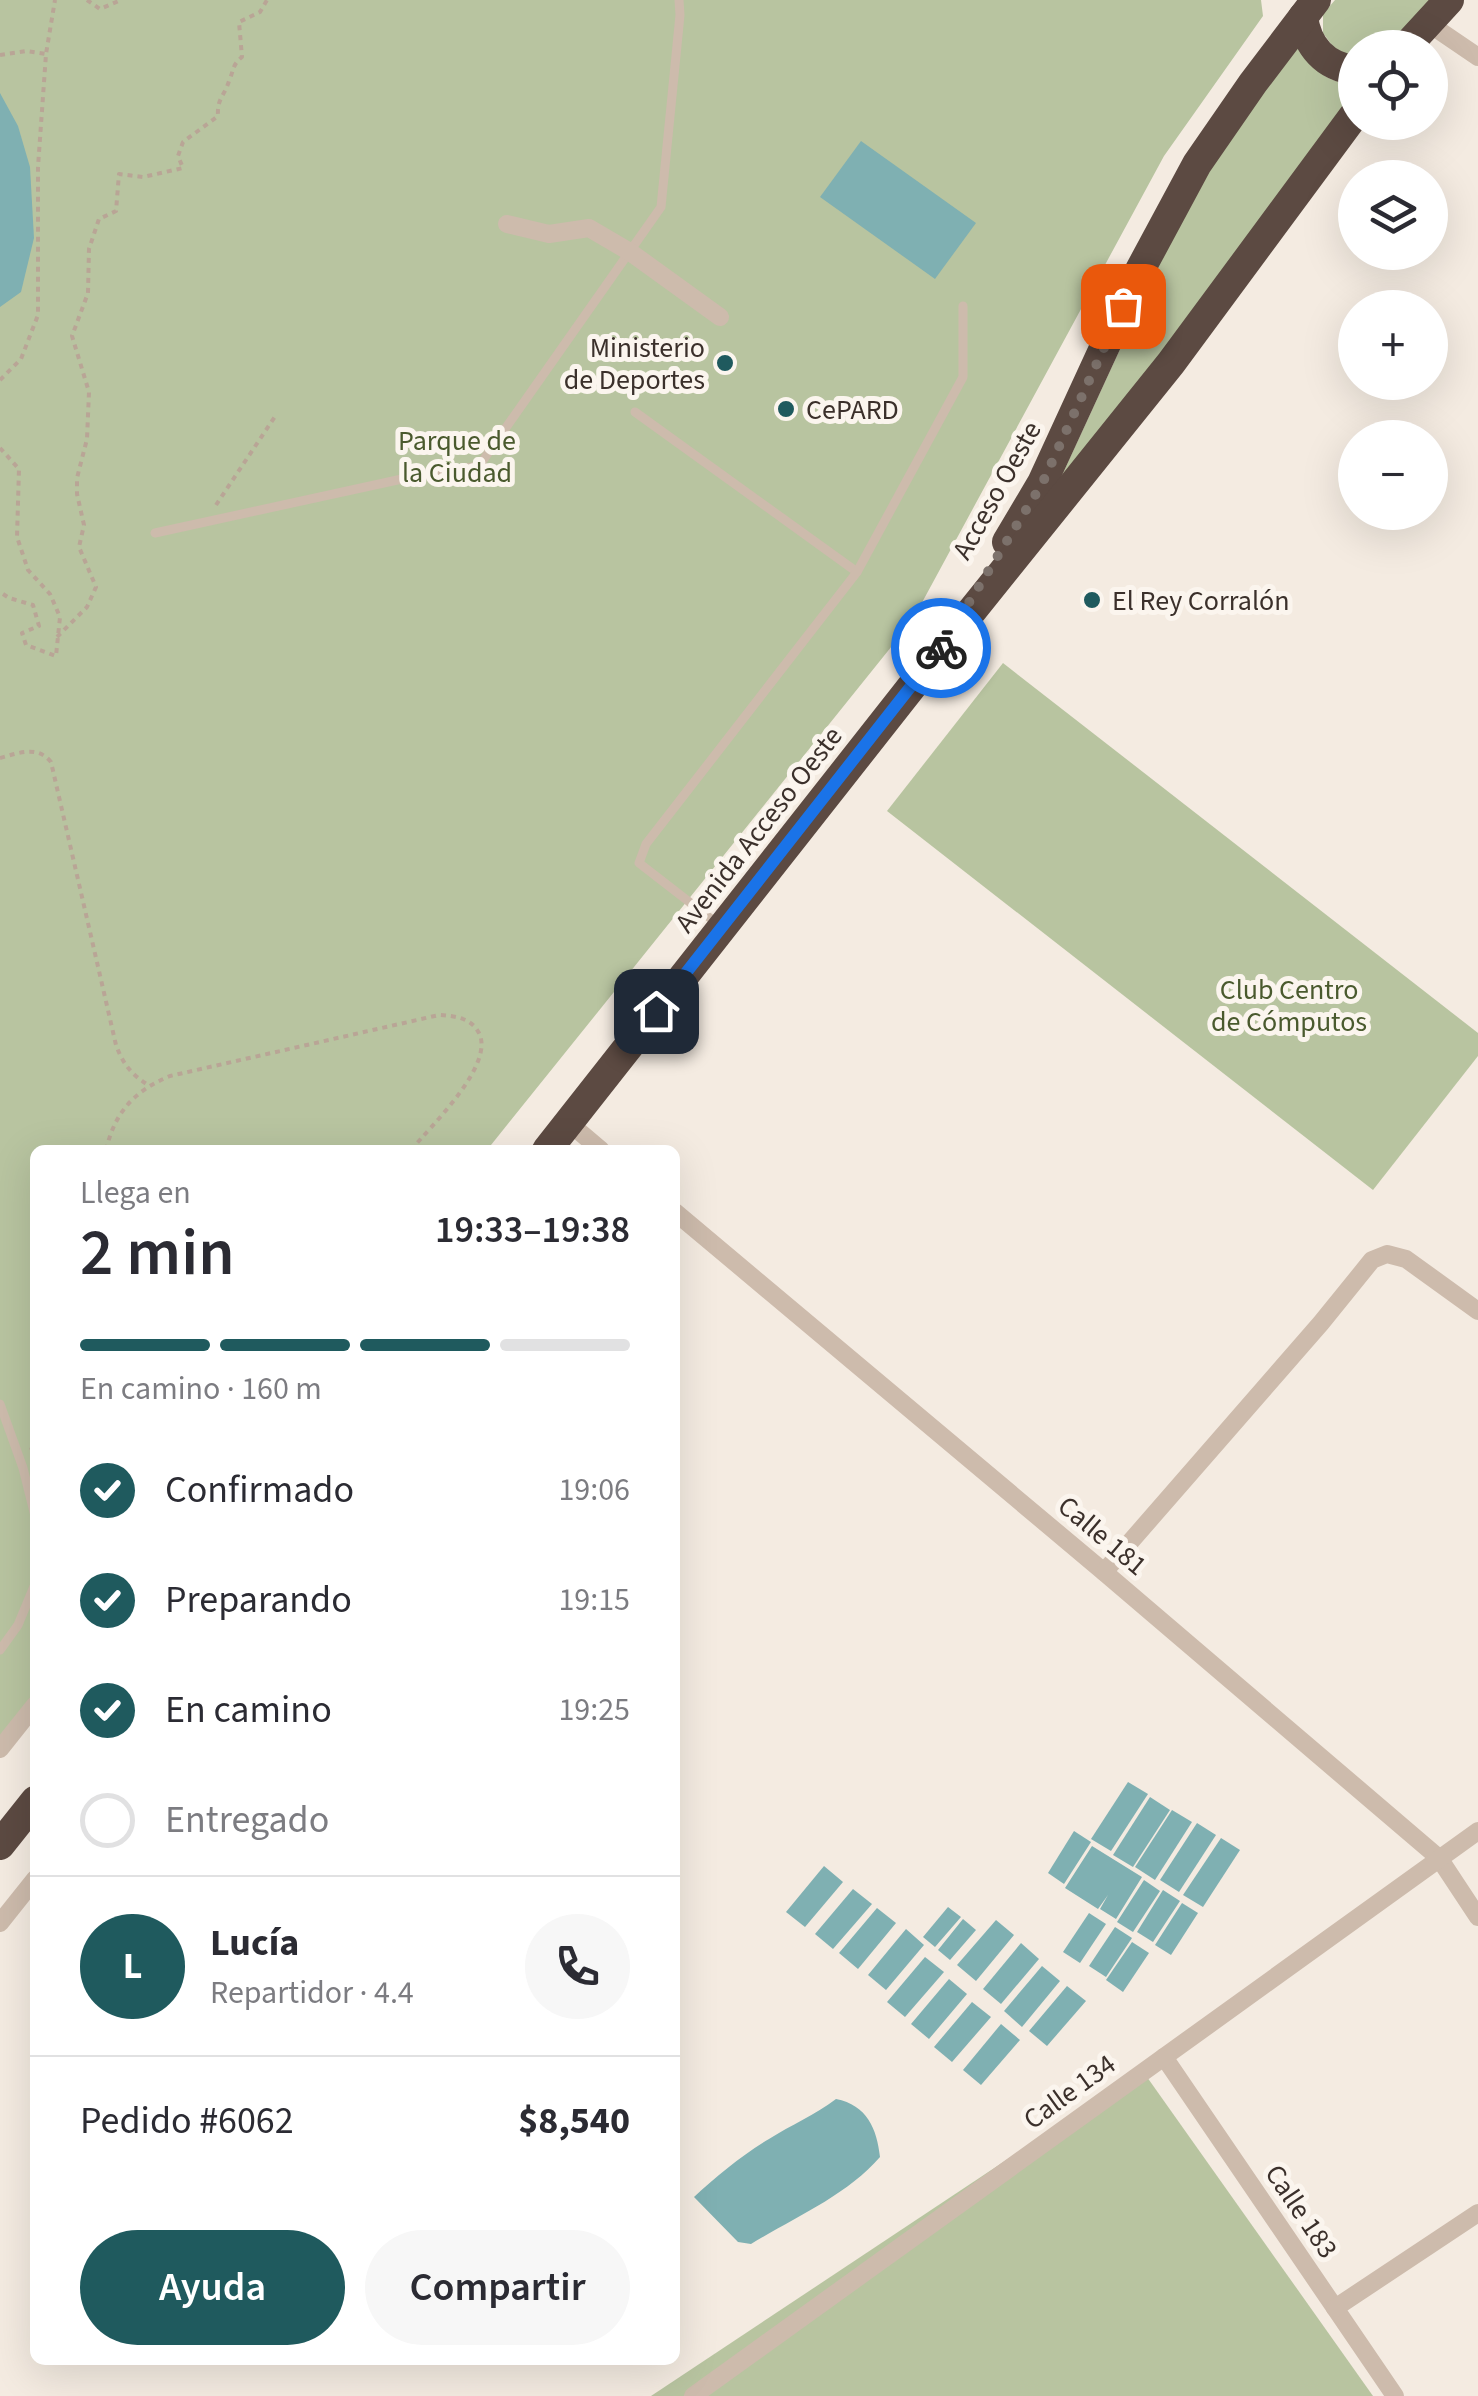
<!DOCTYPE html>
<html lang="es">
<meta charset="utf-8">
<style>
:root{--surface:#fff;--page:#f7f7f7;--text:#2b2b33;--muted:#7c7c81;--line:#e1e1e2;--accent:#1f5a5e}
body{margin:0;font-family:"Source Sans 3",sans-serif;background:var(--page);color:var(--text);height:100vh;display:flex;flex-direction:column;font-size:38px;white-space:nowrap}
*{box-sizing:border-box;margin:0}
p{font-size:32px;color:var(--muted)}
.icon{flex:none;width:55px;height:55px;fill:none;stroke:currentColor;stroke-width:2;stroke-linecap:round;stroke-linejoin:round}
.map{position:relative;flex:1;overflow:hidden}
.details{position:absolute;left:30px;top:1145px;width:650px;height:1220px;display:flex;flex-direction:column;background:var(--surface);border-radius:15px;box-shadow:0 10px 40px #0002}
.details>*{flex:none}
.fabs{position:absolute;left:1338px;top:30px;display:grid;gap:20px}
.fabs a{display:grid;place-items:center;width:110px;height:110px;border-radius:50%;background:var(--surface);box-shadow:0 10px 40px #0002;font-size:50px}
.pin{position:absolute;display:grid;place-items:center;width:85px;height:85px;color:#fff;margin:-42px;border-radius:20px;box-shadow:0 5px 15px #0006}
.courier{position:absolute;display:grid;place-items:center;width:100px;height:100px;margin:-50px;border:8px solid #1a73e8;border-radius:50%;background:#fff;color:#222;box-shadow:0 2px 12px #0007}
.head em{font-style:normal;font-weight:600}
.head div{display:flex;flex-direction:column-reverse}
.head{display:flex;align-items:center;justify-content:space-between;height:170px;padding:0 50px}
h1{font-size:65px;font-weight:600;line-height:75px}
.bar{display:grid;grid-template-columns:repeat(4,1fr);gap:15px 10px;align-content:center;height:120px;padding:0 50px}
.bar i{height:12px;border-radius:8px;background:var(--line)}
.bar .selected{background:var(--accent)}
.bar p{grid-column:span 4}
.line{display:flex;align-items:center;gap:25px;padding:0 50px;border-top:2px solid var(--line)}
.line div{flex:1}
.round{display:grid;place-items:center;flex:none;width:105px;height:105px;border-radius:52px;background:var(--page)}
ol{padding:0 50px;list-style:none}
li{display:flex;align-items:center;gap:30px;height:110px}
li p{margin-inline-start:auto}
li .icon{padding:10px;border-radius:50%;background:var(--accent);color:#fff;stroke-width:4}
li:last-child{color:var(--muted)}
li i{width:55px;height:55px;border:5px solid var(--line);border-radius:50%}
.action{display:flex;gap:20px;margin-top:auto;padding:20px 50px}
.action a{flex:1;height:115px;border-radius:60px;background:var(--accent);color:#fff;font-size:40px;font-weight:600;line-height:115px;text-align:center}
.action a+a{background:var(--page);color:var(--text)}
.map>svg:first-child{display:block}
</style>
<div class="map">
<svg width="1478" height="2396" viewBox="0 0 1478 2396">
<rect width="100%" height="100%" fill="#f4ebe1"/>
<g fill="#b8c4a0">
<polygon points="0,0 1261,0 1263,16 1164,156 912,621 487,1150 35,1150 35,1713 0,1757"/>
<polygon points="1335,0 1436,0 1396,47 1355,48 1355,59 1337,52 1323,33 1323,14"/>
<path d="M1303 34C1310 66 1319 82 1355 84V97L1051 499 1203 169Z"/>
<polygon points="1003,663 1478,1033 1478,1056 1373,1190 887,811"/>
<polygon points="1142,2070 1373,2396 651,2396"/>
</g>
<g fill="#7fb0b2">
<polygon points="0,93 18,126 30,167 34,238 21,292 0,307"/>
<polygon points="861,141 976,223 935,279 820,197"/>
<polygon points="1128,1782 1148,1794 1111,1851 1091,1839"/>
<polygon points="1150,1797 1170,1810 1133,1867 1113,1855"/>
<polygon points="1172,1810 1192,1822 1155,1880 1135,1867"/>
<polygon points="1197,1823 1216,1835 1179,1892 1160,1880"/>
<polygon points="1074,1831 1091,1842 1064,1884 1048,1873"/>
<polygon points="1221,1838 1240,1850 1203,1907 1183,1895"/>
<polygon points="1092,1846 1142,1877 1116,1919 1100,1909 1108,1895 1098,1909 1065,1888"/>
<polygon points="824,1866 843,1882 805,1927 786,1912"/>
<polygon points="1144,1880 1160,1891 1133,1932 1117,1922"/>
<polygon points="853,1889 872,1904 833,1949 815,1934"/>
<polygon points="1163,1890 1180,1901 1153,1942 1137,1932"/>
<polygon points="1182,1903 1198,1913 1171,1955 1155,1945"/>
<polygon points="948,1907 961,1917 935,1947 923,1937"/>
<polygon points="877,1908 896,1923 858,1969 839,1953"/>
<polygon points="1089,1913 1106,1924 1080,1963 1063,1952"/>
<polygon points="963,1919 976,1930 950,1960 938,1950"/>
<polygon points="996,1920 1014,1935 976,1981 957,1965"/>
<polygon points="1115,1927 1132,1938 1106,1977 1089,1966"/>
<polygon points="906,1929 924,1945 886,1990 868,1975"/>
<polygon points="1132,1942 1149,1953 1123,1992 1106,1980"/>
<polygon points="1021,1943 1039,1959 1001,2004 983,1989"/>
<polygon points="925,1957 944,1972 905,2017 887,2002"/>
<polygon points="1042,1966 1060,1981 1022,2027 1004,2011"/>
<polygon points="949,1979 967,1994 929,2039 911,2024"/>
<polygon points="1067,1986 1086,2001 1047,2046 1029,2031"/>
<polygon points="972,2002 991,2017 952,2062 934,2047"/>
<polygon points="1001,2024 1020,2040 981,2085 963,2070"/>
<path d="M836 2099C867 2105 877 2129 880 2157 846 2196 795 2217 751 2244L738 2242 694 2197C717 2176 742 2155 769 2139 791 2125 815 2115 836 2099Z"/>
</g>
<g fill="none" stroke-linecap="round" stroke-linejoin="round">
<g stroke="#b9a596" stroke-width="4" stroke-dasharray="5 5" stroke-linecap="butt">
<polyline points="87,0 100,9 121,0"/>
<polyline points="0,55 27,51 46,54"/>
<polyline points="0,380 21,359 38,315 38,167 46,54 55,0"/>
<polyline points="0,448 19,469 17,537 28,570 50,594 60,617 56,656 26,645 22,633 39,626 33,605 9,598 0,592"/>
<polyline points="216,505 276,415"/>
<path d="M57 637 87 607 96 587 79 547 84 525 77 494V478L87 439 89 392 72 336 88 293 89 249 99 219 116 211 119 174 143 177 183 168 178 156 183 142 218 116C217 98 224 97 229 81 234 70 232 65 242 57L239 22 260 12 267 0"/>
<path d="M0 758C19 753 37 745 51 762L116 1045C123 1064 131 1074 148 1085"/>
<path d="M106 1150C115 1112 134 1091 170 1076L439 1015C456 1016 471 1018 479 1033 495 1065 431 1126 411 1150"/>
<polyline points="31,1450 35,1440"/>
</g>
<g stroke="#cdbbac" stroke-width="9">
<polyline points="635,412 857,572"/>
<polyline points="155,533 402,479 479,466 661,207 680,15 679,0"/>
<polyline points="719,925 639,863 646,844 857,572 963,377 963,306"/>
<polyline points="0,1404 23,1468 35,1516"/>
<polyline points="0,1650 18,1625 35,1584"/>
</g>
<g stroke="#cdbbac" stroke-width="18">
<polyline points="1428,23 1478,57"/>
<polyline points="507,224 549,234 589,228 630,252 720,317"/>
<polyline points="568,1122 601,1150"/>
<polyline points="675,1212 1104,1572 1439,1858 1478,1917"/>
<polyline points="1104,1572 1321,1323 1372,1260 1387,1254 1406,1259 1478,1311"/>
<polyline points="0,1749 35,1705"/>
<polyline points="0,1923 35,1879"/>
<polyline points="1164,2057 1395,2396"/>
<polyline points="1335,2308 1478,2213"/>
<polyline points="693,2396 1478,1831"/>
</g>
<g stroke="#5c4a42" stroke-width="30">
<path d="M1303 17C1307 46 1325 67 1355 70"/>
<polyline points="1405,48 1449,0"/>
<polyline points="1007,542 1042,483 1140,270 1197,164 1253,83 1316,0"/>
<polyline points="547,1150 946,643 1171,363 1355,114"/>
<polyline points="0,1845 35,1801"/>
</g>
</g>
<g fill="none" stroke-linecap="round" stroke-linejoin="round">
<polyline stroke="#7c716b" stroke-width="10" stroke-dasharray="0 18" points="941,648 1042,484 1123,306"/>
<polyline stroke="#1a73e8" stroke-width="12" points="656,1011 941,648"/>
</g>
<g fill="#1f5a5e" stroke="#fbf5ee" stroke-width="4">
<circle cx="725" cy="363" r="10"/>
<circle cx="786" cy="409" r="10"/>
<circle cx="1092" cy="600" r="10"/>
</g>
<g text-anchor="middle" stroke-width="10" stroke-linejoin="round" paint-order="stroke">
<g font-size="28" fill="#3b302b" stroke="#fbf5ee" text-anchor="start">
<text x="705" y="357" text-anchor="end">Ministerio<tspan x="705" dy="32">de Deportes</tspan></text>
<text x="806" y="419">CePARD</text>
<text x="1112" y="610">El Rey Corralón</text>
</g>
<g font-size="28" fill="#4a5a2e" stroke="#fbf5ee">
<text x="457" y="450">Parque de<tspan x="457" dy="32">la Ciudad</tspan></text>
<text x="1289" y="999">Club Centro<tspan x="1289" dy="32">de Cómputos</tspan></text>
</g>
<g font-size="28" fill="#3b302b" stroke="#fbf5ee">
<text transform="translate(996 490) rotate(-61)" y="10">Acceso Oeste</text>
<text transform="translate(758 829) rotate(-52)" y="10">Avenida Acceso Oeste</text>
<text transform="translate(1103 1535) rotate(40)" y="10">Calle 181</text>
<text transform="translate(1069 2091) rotate(-36)" y="10">Calle 134</text>
<text transform="translate(1302 2211) rotate(56)" y="10">Calle 183</text>
</g>
</g>
</svg>
<div class="fabs">
<a><svg class="icon" aria-label="locate" viewBox="0 0 24 24"><circle cx="12" cy="12" r="6"/><path d="M12 2v4M12 18v4M2 12h4M18 12h4"/></svg></a>
<a><svg class="icon" aria-label="layers" viewBox="0 0 24 24"><path d="M12 4l9 5-9 5-9-5zM3 14l9 5 9-5"/></svg></a>
<a>+</a>
<a>−</a>
</div>
<div class="pin" style="left:1123px;top:306px;background:#ea580c"><svg class="icon" aria-label="bag" viewBox="0 0 24 24"><path d="M5 8h14l-1 12H6zM9 8a3 3 0 0 1 6 0"/></svg></div>
<div class="pin" style="left:656px;top:1011px;background:#1f2937"><svg class="icon" aria-label="home" viewBox="0 0 24 24"><path d="M3 11l9-7 9 7M6 9v11h12V9"/></svg></div>
<div class="courier" style="left:941px;top:648px"><svg class="icon" aria-label="bike" viewBox="0 0 24 24"><circle cx="6" cy="16" r="4"/><circle cx="18" cy="16" r="4"/><path d="M6 16l4-8h5l3 8M10 8l3 8H6M13 5h3"/></svg></div>
<section class="details">
<div class="head"><div><h1>2 min</h1><p>Llega en</p></div><em>19:33–19:38</em></div>
<div class="bar"><i class="selected"></i><i class="selected"></i><i class="selected"></i><i></i><p>En camino · 160 m</p></div>
<ol>
<li><svg class="icon" aria-label="check" viewBox="0 0 24 24"><path d="M5 12l5 5 9-10"/></svg>Confirmado<p>19:06</p></li>
<li><svg class="icon" aria-label="check" viewBox="0 0 24 24"><path d="M5 12l5 5 9-10"/></svg>Preparando<p>19:15</p></li>
<li><svg class="icon" aria-label="check" viewBox="0 0 24 24"><path d="M5 12l5 5 9-10"/></svg>En camino<p>19:25</p></li>
<li><i></i>Entregado</li>
</ol>
<div class="line" style="height:180px"><b class="round" style="background:var(--accent);color:#fff">L</b><div><b>Lucía</b><p>Repartidor · 4.4</p></div><a class="round"><svg class="icon" aria-label="phone" viewBox="0 0 24 24"><path d="M5 4h4l2 5-3 2q2 4 5 5l2-3 5 2v4C11 20 4 13 5 4z"/></svg></a></div>
<div class="line" style="height:130px"><div>Pedido #6062</div><b>$8,540</b></div>
<div class="action"><a>Ayuda</a><a>Compartir</a></div>
</section>
</div>
